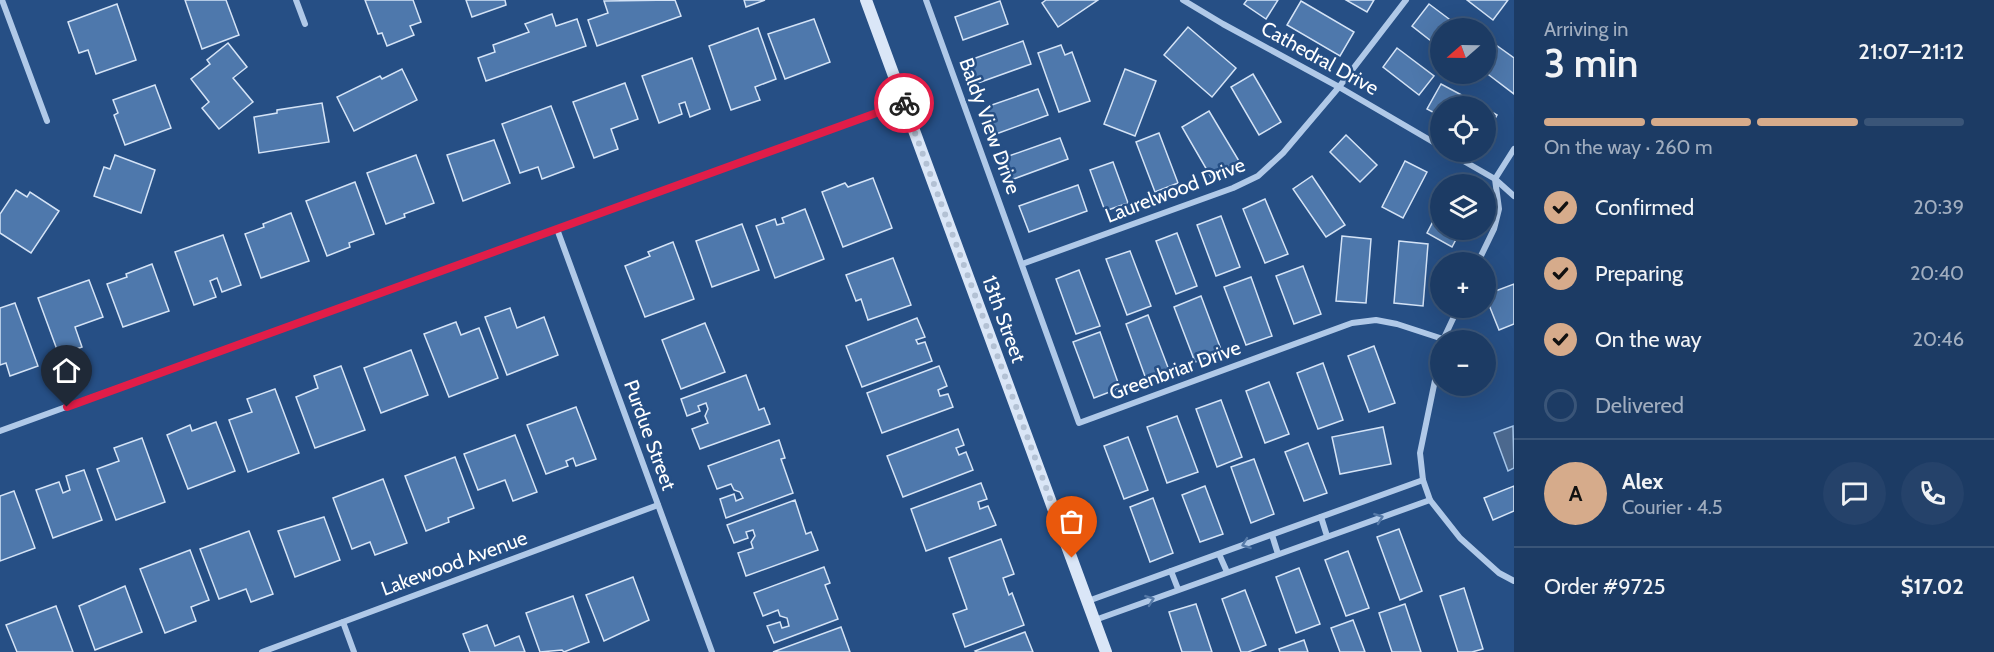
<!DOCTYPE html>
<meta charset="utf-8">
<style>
:root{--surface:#1c3b64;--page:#25426a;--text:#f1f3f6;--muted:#a0adbf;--line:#3a5578;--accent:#d6ab8b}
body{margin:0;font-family:Cabin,sans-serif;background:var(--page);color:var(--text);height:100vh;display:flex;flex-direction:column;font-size:22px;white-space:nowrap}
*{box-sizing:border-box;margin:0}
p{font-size:20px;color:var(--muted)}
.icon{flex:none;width:33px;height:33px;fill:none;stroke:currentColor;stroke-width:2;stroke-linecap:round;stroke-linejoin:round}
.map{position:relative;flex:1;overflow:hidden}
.side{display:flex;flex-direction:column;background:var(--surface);width:480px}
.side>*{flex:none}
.needle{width:39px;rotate:250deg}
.controls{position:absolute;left:1430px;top:18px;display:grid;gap:12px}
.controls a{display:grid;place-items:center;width:66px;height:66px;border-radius:50%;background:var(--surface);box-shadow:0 6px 24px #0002,0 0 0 2px var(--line);font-size:30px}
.pin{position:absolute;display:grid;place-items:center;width:51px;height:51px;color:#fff;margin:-62px -26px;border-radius:50% 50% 50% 0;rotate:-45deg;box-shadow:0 0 6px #0007}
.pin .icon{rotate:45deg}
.courier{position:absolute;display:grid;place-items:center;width:60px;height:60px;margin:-30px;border:4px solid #e11d48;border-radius:50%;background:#fff;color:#222;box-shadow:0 2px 8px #0007}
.summary em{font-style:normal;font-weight:600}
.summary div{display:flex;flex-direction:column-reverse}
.summary{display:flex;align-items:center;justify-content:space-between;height:102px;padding:0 30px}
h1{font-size:39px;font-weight:600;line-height:45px}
.bar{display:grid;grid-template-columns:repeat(4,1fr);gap:9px 6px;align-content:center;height:72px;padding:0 30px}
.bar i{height:8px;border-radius:4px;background:var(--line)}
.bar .selected{background:var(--accent)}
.bar p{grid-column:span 4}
.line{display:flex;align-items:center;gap:15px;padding:0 30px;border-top:2px solid var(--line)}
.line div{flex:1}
.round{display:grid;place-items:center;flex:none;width:63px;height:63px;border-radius:32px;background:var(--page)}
ol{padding:0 30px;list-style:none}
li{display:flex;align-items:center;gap:18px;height:66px}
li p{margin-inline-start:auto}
li .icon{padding:6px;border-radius:50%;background:var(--accent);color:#111;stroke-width:4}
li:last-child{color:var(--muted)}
li i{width:33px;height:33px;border:3px solid var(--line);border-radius:50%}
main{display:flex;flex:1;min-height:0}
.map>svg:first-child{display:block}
</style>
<main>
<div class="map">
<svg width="1514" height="652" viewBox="0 0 1514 652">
<rect width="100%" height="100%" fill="#264f85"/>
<polygon fill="#4b688e" stroke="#a4c4e8" stroke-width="1.5" points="1513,426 1514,468 1508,471 1494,433"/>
<g fill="#4e78ac" stroke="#d4e3f6" stroke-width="1.5">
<polygon points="185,0 226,0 239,35 202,49"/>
<polygon points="365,0 413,0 421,22 410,26 414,35 387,46 382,33 378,34"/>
<polygon points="466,0 505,0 506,5 472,17"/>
<polygon points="675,0 681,16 597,46 588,20 608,13 604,1"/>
<polygon points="744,0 765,0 746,7"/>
<polygon points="1046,0 1098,0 1058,27 1042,3"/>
<polygon points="1247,0 1278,0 1266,19 1244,4"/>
<polygon points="1346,0 1374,0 1367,12"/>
<polygon points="1467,0 1508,0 1493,20"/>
<polygon points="1000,1 1008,24 963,40 955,17"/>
<polygon points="1301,1 1354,32 1340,56 1287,25"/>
<polygon points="117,4 136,60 96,74 88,50 79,53 68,22"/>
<polygon points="1429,4 1461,28 1440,28 1440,48 1412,26"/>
<polygon points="552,14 556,26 577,19 586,46 486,81 478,58 495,52 493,45 529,32 525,24"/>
<polygon points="814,19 830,62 785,79 768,34"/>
<polygon points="1188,27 1236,68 1212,97 1164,55"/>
<polygon points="758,28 776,79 755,87 760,100 731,110 709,46"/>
<polygon points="1489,40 1514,58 1514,94 1485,72 1485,45"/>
<polygon points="1023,41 1031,64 978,83 970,60"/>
<polygon points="228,43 247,67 233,78 253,102 219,129 202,108 209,102 191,79 210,64 207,60"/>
<polygon points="1061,45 1065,55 1072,52 1090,101 1059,112 1038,53"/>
<polygon points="1397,48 1434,76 1419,95 1383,67"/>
<polygon points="692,58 710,109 690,117 685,102 679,104 682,114 659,123 642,76"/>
<polygon points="402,69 417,100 354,131 337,97 380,76 382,79"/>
<polygon points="1125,69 1156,81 1135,136 1104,124"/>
<polygon points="1253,74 1281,122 1259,135 1231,87"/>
<polygon points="625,83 638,119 611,129 618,149 594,158 573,102"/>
<polygon points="1441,84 1482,106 1440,106 1440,116 1427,109"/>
<polygon points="155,85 171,128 125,145 114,115 118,113 113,100"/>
<polygon points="1038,89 1048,115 996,134 986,107"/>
<polygon points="322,103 329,142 259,153 254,117 277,113 277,110"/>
<polygon points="551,106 574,167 542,179 538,167 520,173 502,124"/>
<polygon points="1485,108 1497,115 1485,136"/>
<polygon points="1209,111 1239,161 1211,177 1182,127"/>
<polygon points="1159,133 1178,183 1155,192 1136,142"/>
<polygon points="1346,135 1377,165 1360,182 1330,152"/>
<polygon points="1060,138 1068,159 1011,180 1003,158"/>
<polygon points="494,140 510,183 463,201 447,155"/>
<polygon points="115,155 155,170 141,213 94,196 104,167 110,169"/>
<polygon points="416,155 434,203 404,214 405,217 386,224 367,173"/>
<polygon points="1405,161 1427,172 1403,218 1382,207"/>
<polygon points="1113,162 1128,203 1105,211 1090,170"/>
<polygon points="1312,176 1345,225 1326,237 1293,189"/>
<polygon points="873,178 892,228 843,247 822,192 845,183 848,187"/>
<polygon points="355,182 374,234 349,243 350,247 327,256 306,201"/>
<polygon points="1078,185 1087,211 1029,232 1019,206"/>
<polygon points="16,190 27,197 30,192 59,211 31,253 0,233 0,214"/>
<polygon points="1265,199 1288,254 1265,263 1243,209"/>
<polygon points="1440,208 1440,230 1461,230 1452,247 1427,233"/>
<polygon points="805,209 824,259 775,278 756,226 775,219 777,225 784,223 782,218"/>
<polygon points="291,213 309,261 261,278 245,234 264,227 263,224"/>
<polygon points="1221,216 1240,267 1216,276 1197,225"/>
<polygon points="742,224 759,270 712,287 696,241"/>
<polygon points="1177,233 1197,286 1176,294 1156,241"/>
<polygon points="223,235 241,285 222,292 217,278 210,281 216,297 194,305 175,252"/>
<polygon points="1342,236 1371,239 1366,303 1336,301"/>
<polygon points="1399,241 1428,244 1423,306 1394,303"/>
<polygon points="673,242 694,299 645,317 625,266 650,256 648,252"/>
<polygon points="1130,251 1151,306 1127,315 1106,259"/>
<polygon points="893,258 911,305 868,320 861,299 856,301 846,275"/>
<polygon points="152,264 169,311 123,327 107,284 127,277 126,274"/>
<polygon points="1303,266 1321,314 1294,324 1276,276"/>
<polygon points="1079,270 1100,326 1076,334 1056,279"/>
<polygon points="1251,277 1272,336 1246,345 1224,287"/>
<polygon points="89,280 103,317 75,327 82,347 59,355 38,298"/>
<polygon points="1514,284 1514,324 1499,330 1485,295"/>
<polygon points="1201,296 1222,352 1195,362 1174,307"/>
<polygon points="15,303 38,366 10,376 6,363 0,365 0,308"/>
<polygon points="510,308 517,328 544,317 558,355 507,375 485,317"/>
<polygon points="1148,315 1169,370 1146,379 1126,324"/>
<polygon points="917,318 925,337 916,340 918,344 925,342 932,361 862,387 846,346"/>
<polygon points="456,322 461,335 479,328 498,378 449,397 424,334"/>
<polygon points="705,323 725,372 681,389 662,340"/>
<polygon points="1100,332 1120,388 1094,398 1073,342"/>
<polygon points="1374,346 1395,403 1369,412 1348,356"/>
<polygon points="411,350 428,395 381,413 364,368"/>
<polygon points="1323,363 1343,420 1318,429 1297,373"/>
<polygon points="341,366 365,430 315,448 296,397 318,388 314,376"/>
<polygon points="939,366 947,386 938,390 940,396 948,394 953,407 882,433 867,393"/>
<polygon points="746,375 759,410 764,408 770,424 700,449 692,429 708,423 705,416 708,409 706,403 698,406 700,411 687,416 681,399"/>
<polygon points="1269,382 1289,434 1265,443 1246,391"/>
<polygon points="275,389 299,453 248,472 229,420 252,412 247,399"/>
<polygon points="1221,400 1242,457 1217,467 1196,409"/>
<polygon points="576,407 596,459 576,466 573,458 566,461 568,466 546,474 527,425"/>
<polygon points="1177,416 1198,472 1167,483 1147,427"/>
<polygon points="216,422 235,471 188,489 167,435 190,425 192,431"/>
<polygon points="1383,427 1391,464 1340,474 1332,437"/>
<polygon points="958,429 964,445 956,448 959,455 966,452 973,470 903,497 887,456"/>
<polygon points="515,435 537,492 513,501 505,480 478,490 464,454"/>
<polygon points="1128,437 1148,490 1124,499 1104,446"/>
<polygon points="142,438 165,502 116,520 97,469 119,461 114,448"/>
<polygon points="779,440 785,458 781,459 793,493 726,518 720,499 734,494 736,501 743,498 740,492 734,490 731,484 717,489 708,466"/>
<polygon points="1308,443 1327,493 1304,501 1285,452"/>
<polygon points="455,457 474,508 448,518 449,522 426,531 405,476"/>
<polygon points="1254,459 1274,514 1251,523 1231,467"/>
<polygon points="84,470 102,520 53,538 36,490 59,482 63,493 70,490 66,476"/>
<polygon points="383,479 407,543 375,555 370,542 352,549 333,498"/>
<polygon points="981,483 987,499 978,502 980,509 988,506 996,525 926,551 911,509"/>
<polygon points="1205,486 1223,534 1200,542 1182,495"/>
<polygon points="1514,486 1514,511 1493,520 1484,498"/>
<polygon points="14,491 35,548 0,561 0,496"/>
<polygon points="1153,498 1173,553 1150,562 1130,507"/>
<polygon points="795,500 806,534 811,532 818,550 746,576 738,553 753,548 751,542 755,536 753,530 746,532 748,538 734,543 727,525"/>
<polygon points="324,517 340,560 295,577 278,531"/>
<polygon points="1399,529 1422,591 1400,600 1377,537"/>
<polygon points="249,531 273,594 251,602 246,589 219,599 200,549"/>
<polygon points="1001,539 1014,574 1003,578 1009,595 1012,593 1024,625 965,647 953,614 967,609 949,558"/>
<polygon points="190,550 209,600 191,607 196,621 165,633 140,569"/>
<polygon points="1348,551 1369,608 1346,616 1325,560"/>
<polygon points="824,567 830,583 825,585 838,619 774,643 767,626 780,622 782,628 789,626 787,618 780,616 778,610 763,616 754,593"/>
<polygon points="1299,568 1320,624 1296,633 1276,577"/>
<polygon points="633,577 649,620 604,641 586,595"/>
<polygon points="125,586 142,632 95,650 79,606"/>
<polygon points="1464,588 1483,649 1472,652 1458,652 1440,596"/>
<polygon points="1245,590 1266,645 1248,652 1241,652 1222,599"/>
<polygon points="573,596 589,642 564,652 562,650 540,652 526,613"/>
<polygon points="1196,604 1212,652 1182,652 1169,612"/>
<polygon points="1405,604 1421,652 1392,652 1379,613"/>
<polygon points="56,606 73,652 17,652 6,625"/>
<polygon points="1353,620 1365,652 1340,652 1331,628"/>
<polygon points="487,625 495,646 519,636 525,652 470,652 463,634"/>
<polygon points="841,627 850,652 773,652"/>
<polygon points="1025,632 1033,652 976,652 975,651"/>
<polygon points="1304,640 1308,652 1280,652 1279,649"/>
</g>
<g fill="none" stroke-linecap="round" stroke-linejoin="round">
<g stroke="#b0c9e8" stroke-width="6">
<polyline points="2,0 47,121"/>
<polyline points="296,0 305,24"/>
<polyline points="926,0 1079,423 1352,323 1376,320 1397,324 1443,339"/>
<polyline points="1183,0 1223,24 1339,87 1440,146"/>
<polyline points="1448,152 1495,179 1514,196"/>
<polyline points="557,229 712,652"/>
<polyline points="1478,262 1494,229 1499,209 1495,179 1514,149"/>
<polyline points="1022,264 1233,188 1258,176 1283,153 1339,87 1406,0"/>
<polyline points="1443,340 1458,308"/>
<polyline points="1440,356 1420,453 1423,480 1430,500 1460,538 1499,573 1514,581"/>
<polyline points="0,431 904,103"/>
<polyline points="1321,517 1327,536"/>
<polyline points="1272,535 1278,554"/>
<polyline points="1219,554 1227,572"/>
<polyline points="1171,571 1178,589"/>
<polyline points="1088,601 1423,480"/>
<polyline points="1095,620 1430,500"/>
<polyline points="343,622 354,652"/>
<polyline points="262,652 658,505"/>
</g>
<polyline stroke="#dae6f7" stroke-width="12" points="866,0 1106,652"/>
</g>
<defs><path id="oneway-chevron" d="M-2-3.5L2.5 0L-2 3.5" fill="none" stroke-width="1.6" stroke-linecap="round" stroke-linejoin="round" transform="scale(1.5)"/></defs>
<g stroke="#567aa8">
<use href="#oneway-chevron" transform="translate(1379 518) rotate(-20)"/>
<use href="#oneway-chevron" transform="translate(1246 544) rotate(160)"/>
<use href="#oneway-chevron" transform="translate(1150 600) rotate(-20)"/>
</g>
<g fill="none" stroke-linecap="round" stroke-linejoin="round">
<polyline stroke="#b3c1d4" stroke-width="6" stroke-dasharray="0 10.8" points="904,103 1072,558"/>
<polyline stroke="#e11d48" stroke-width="8" points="67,407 904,103"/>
</g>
<g text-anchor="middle" stroke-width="5" stroke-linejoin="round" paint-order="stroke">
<g font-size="20" fill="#fff" stroke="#264f85">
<text transform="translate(1320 58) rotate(29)" y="7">Cathedral Drive</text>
<text transform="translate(990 126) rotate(70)" y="7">Baldy View Drive</text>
<text transform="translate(1175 190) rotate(-21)" y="7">Laurelwood Drive</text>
<text transform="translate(1004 319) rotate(70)" y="7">13th Street</text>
<text transform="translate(1175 370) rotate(-20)" y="7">Greenbriar Drive</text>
<text transform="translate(650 435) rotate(70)" y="7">Purdue Street</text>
<text transform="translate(454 563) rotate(-20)" y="7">Lakewood Avenue</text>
</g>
</g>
</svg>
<div class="controls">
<a><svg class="needle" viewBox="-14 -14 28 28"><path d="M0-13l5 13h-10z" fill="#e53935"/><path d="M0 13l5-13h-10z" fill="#a0adbf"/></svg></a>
<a><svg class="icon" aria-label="locate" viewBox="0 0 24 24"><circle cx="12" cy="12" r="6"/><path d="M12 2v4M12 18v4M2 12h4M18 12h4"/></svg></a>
<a><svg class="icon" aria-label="layers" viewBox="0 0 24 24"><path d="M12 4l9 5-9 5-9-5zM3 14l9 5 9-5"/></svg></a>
<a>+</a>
<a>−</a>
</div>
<div class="pin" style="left:1072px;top:558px;background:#ea580c"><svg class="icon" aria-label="bag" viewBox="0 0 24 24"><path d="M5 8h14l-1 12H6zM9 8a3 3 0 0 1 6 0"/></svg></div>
<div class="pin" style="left:67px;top:407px;background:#1f2937"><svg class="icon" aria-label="home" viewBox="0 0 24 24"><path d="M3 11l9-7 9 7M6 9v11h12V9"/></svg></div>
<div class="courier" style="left:904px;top:103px"><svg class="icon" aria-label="bike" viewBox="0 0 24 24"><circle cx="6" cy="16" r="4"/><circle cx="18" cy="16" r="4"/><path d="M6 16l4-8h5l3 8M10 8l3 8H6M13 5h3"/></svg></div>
</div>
<section class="side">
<div class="summary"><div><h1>3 min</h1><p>Arriving in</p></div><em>21:07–21:12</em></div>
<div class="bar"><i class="selected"></i><i class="selected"></i><i class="selected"></i><i></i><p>On the way · 260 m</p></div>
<ol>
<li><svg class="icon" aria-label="check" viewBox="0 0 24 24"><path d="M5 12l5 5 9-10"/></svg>Confirmed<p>20:39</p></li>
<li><svg class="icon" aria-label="check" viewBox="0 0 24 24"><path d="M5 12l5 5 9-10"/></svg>Preparing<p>20:40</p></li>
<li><svg class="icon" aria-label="check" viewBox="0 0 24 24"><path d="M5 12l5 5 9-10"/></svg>On the way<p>20:46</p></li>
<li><i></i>Delivered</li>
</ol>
<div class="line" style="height:108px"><b class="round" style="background:var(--accent);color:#111">A</b><div><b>Alex</b><p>Courier · 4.5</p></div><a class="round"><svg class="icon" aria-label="chat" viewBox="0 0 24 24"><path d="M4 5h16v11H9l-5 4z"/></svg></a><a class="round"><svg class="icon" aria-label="phone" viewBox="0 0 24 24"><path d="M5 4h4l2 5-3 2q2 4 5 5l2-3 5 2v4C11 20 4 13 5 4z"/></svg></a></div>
<div class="line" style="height:78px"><div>Order #9725</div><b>$17.02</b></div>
</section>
</main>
